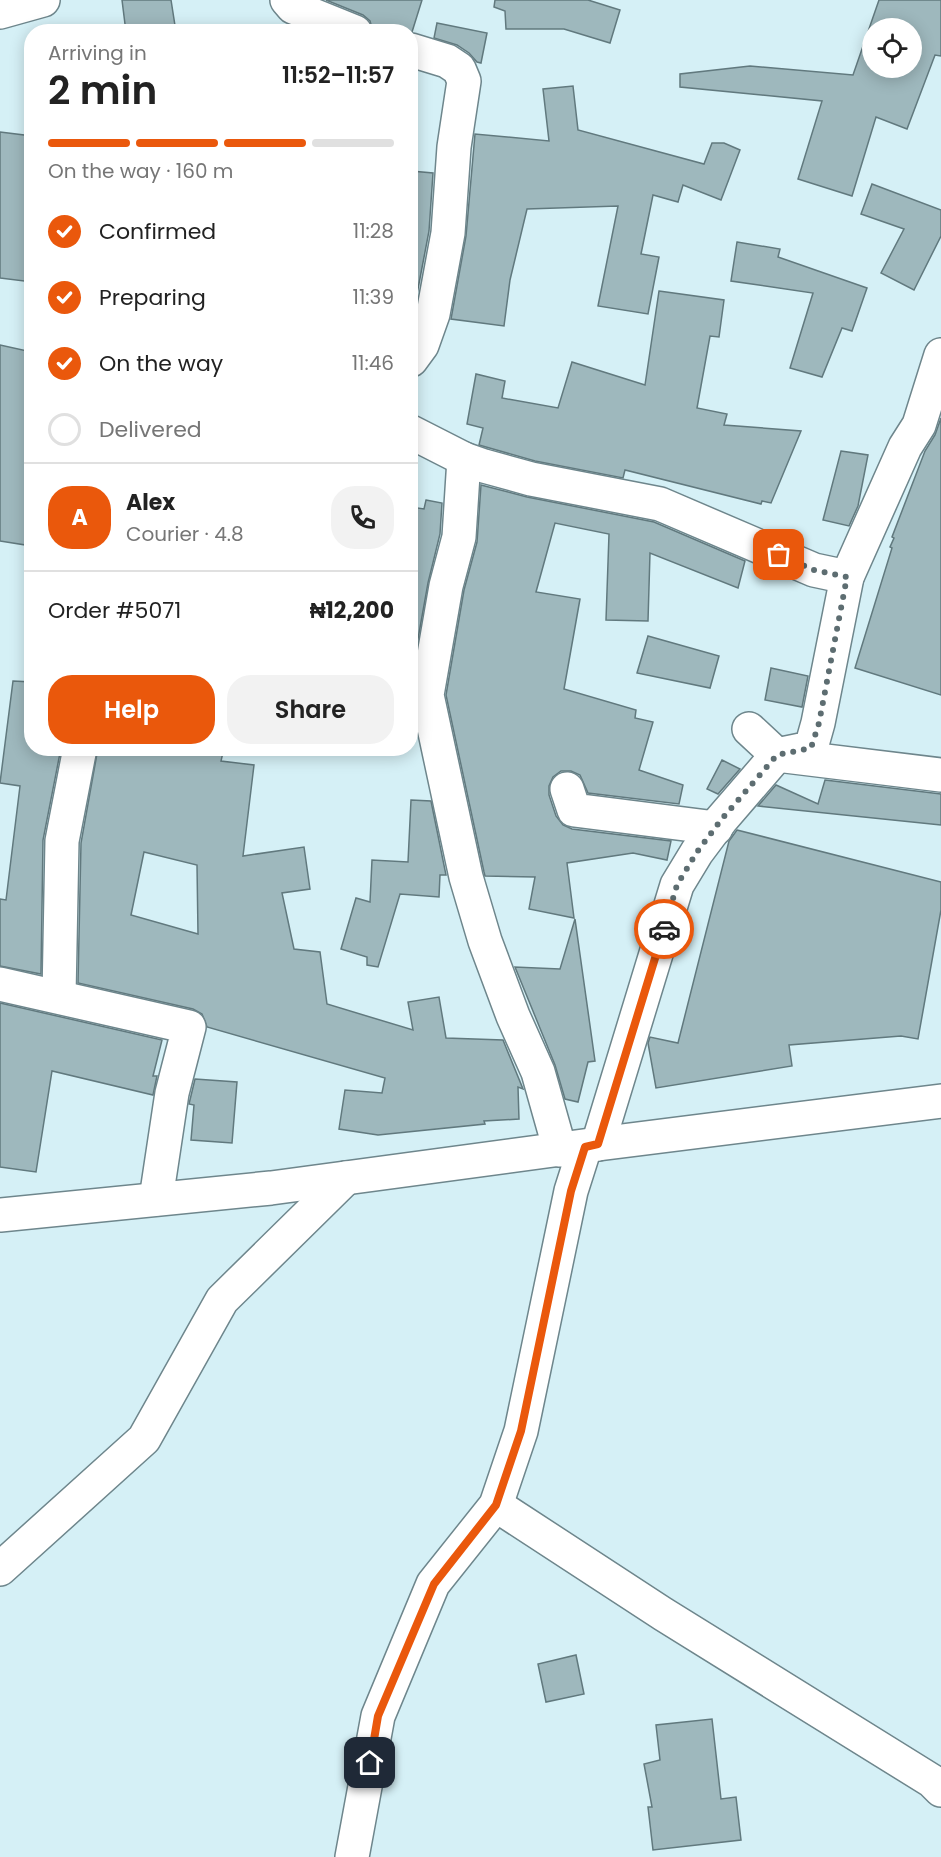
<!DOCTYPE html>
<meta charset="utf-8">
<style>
:root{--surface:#fff;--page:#f2f2f2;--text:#222;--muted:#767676;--line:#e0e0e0;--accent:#ea580c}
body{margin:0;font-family:Poppins,sans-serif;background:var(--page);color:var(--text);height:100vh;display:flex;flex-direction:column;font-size:22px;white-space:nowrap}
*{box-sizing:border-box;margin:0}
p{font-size:20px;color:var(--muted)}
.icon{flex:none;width:33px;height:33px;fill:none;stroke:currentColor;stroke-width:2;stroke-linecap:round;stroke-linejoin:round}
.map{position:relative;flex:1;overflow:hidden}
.drawer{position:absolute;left:24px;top:24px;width:394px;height:732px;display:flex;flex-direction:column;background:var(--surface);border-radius:24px;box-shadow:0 3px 15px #0003}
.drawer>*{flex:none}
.controls{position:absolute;left:862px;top:18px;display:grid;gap:12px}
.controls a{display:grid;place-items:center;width:60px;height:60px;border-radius:50%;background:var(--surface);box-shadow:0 3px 15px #0003;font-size:30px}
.pin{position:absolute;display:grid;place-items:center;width:51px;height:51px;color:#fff;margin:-26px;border-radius:12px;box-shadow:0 3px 9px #0006}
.courier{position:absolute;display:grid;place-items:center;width:60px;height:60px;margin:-30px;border:4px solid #ea580c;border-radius:50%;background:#fff;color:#222;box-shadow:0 2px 8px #0007}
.overview em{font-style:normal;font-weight:600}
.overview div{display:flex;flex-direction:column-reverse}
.overview{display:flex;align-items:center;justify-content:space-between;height:102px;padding:0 24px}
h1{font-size:39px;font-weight:600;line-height:45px}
.bar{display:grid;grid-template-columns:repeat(4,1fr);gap:9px 6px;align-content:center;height:72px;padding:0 24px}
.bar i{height:8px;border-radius:4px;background:var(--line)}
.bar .on{background:var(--accent)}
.bar p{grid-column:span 4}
.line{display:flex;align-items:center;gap:15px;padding:0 24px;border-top:2px solid var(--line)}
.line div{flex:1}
.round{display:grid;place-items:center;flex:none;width:63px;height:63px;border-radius:24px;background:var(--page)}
ol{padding:0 24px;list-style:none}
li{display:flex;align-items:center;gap:18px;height:66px}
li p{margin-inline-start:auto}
li .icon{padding:6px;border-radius:50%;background:var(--accent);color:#fff;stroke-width:4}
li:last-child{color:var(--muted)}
li i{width:33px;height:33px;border:3px solid var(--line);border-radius:50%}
.button{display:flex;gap:12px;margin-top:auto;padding:12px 24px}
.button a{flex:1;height:69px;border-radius:24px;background:var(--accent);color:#fff;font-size:24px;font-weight:600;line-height:69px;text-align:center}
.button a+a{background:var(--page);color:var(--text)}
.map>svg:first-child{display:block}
</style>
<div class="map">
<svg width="941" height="1857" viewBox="0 0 941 1857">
<rect width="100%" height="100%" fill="#d5f0f6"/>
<g fill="#9eb8bd" stroke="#61797e" stroke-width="1.5" fill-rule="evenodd">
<polygon points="122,0 171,0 176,32 126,32"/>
<polygon points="326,0 422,0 412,32 373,32 370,21 363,15"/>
<polygon points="495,0 588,0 620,10 610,43 564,29 506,29 505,11 494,7"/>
<path d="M879 0H941V56L935 55 907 129 876 117 852 196 798 179 822 101 680 87V74L750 66 853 75ZM873 28H912V68H873Z"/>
<polygon points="437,23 487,33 481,63 477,62 469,53 457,45 434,38"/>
<polygon points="573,86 578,130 704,164 712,143 724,143 740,150 721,200 683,185 678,202 653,195 641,254 659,257 648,314 598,306 618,206 527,209 510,280 504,326 451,319 466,236 475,134 549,141 543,89"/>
<polygon points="0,132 32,136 32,282 0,278"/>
<polygon points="411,171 433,173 429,231 413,315"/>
<polygon points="872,184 941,210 941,236 914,290 881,273 904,229 861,214"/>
<polygon points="737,242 780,249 778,257 867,288 852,331 842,328 822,377 790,368 813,293 731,281"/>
<polygon points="659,291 724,300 719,337 710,336 697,408 727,414 724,425 801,431 771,503 762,501 761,504 625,470 623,478 535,461 479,445 483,428 467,424 476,374 505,381 502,398 558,408 572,362 645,385"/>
<polygon points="0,345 32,352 32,366 26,396 32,397 32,546 0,541"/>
<polygon points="941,418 941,695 855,668 892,548 890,547 894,538 892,537 925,451 935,435"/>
<polygon points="841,451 868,455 858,506 849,526 823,520"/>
<polygon points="481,485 527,497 654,522 745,561 738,588 650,553 648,621 606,620 609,534 555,523 536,592 580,599 564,689 636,710 635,718 653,722 639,770 683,785 679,804 588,793 580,775 571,771 561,771 553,777 549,786 549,795 556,816 563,825 572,829 671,841 667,860 633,853 567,863 574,918 529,909 535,877 485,876 484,872 446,695 464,590 477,542"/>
<polygon points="426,500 442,503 440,534 428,583 411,678 411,507 424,509"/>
<polygon points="648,636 719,656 710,688 637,673"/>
<polygon points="771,668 808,676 802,707 765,700"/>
<polygon points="13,681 32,682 32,748 61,748 43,840 41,974 0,966 0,899 6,900 20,786 0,783"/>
<path d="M98 748H224L221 761 254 765 243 856 304 847 310 889 282 893 294 949 320 952 327 1004 413 1030 408 1002 439 997 446 1038 503 1040 523 1089 518 1087 519 1119 484 1121 485 1124 378 1135 339 1129 345 1090 382 1093 385 1078 207 1027 202 1014 193 1009 78 983 81 843ZM144 852 197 865 198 934 131 915Z"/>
<polygon points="722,760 740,769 718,794 707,789"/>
<polygon points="825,780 941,794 941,825 758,806 776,785 818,804"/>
<polygon points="411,800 431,801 446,875 440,875 439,897 400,894 378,967 367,965 367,957 341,949 356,898 370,902 372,860 408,862"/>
<polygon points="737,830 941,882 941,910 918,1039 901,1036 789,1045 792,1066 656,1088 648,1043 650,1037 678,1043 729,841"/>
<polygon points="575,919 595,1061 588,1062 578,1102 565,1099 555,1065 515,967 560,969"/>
<polygon points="0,1003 162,1040 153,1076 157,1076 153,1095 52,1071 36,1172 0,1167"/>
<polygon points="195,1079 237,1082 232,1143 191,1140 194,1105 189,1104"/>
<polygon points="576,1655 584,1694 546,1702 538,1664"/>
<polygon points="712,1719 721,1799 736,1797 741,1840 653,1850 648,1807 652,1807 644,1764 660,1760 656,1725"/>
</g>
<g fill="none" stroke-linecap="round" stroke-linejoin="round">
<defs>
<g id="minor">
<polyline points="287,0 293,7 355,32"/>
<polyline points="0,12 43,0"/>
<polyline points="411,50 447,61 459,69 464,81 454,147 448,233 433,314 422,345 411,360"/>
<polyline points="411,432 464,459 484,466 531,479 660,504 814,570 847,577"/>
<polyline points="464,459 459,537 446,586 427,695 466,877 485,941 513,1016 538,1072 560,1150"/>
<polyline points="749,729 777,755 941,775"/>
<polyline points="567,789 574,810 716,828"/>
<polyline points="0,984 189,1027 172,1093 156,1199"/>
<polyline points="59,996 62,841 80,748"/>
<polyline points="598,1144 677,885 697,852 721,820 777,755 811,748 818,723 847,577 905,447 919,425 941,355"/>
<polyline points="0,1215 271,1188 598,1144 941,1101"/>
<polyline points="496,1505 663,1614 932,1781 941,1790"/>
<polyline points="0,1569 144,1439 222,1300 346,1178"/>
<polyline points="352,1857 378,1716 433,1584 496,1505 521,1431 571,1191 585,1147"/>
</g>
</defs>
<use href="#minor" stroke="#6e868c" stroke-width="36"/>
<use href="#minor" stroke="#fff" stroke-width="33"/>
</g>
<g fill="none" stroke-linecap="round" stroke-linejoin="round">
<polyline stroke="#5d6d71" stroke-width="6" stroke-dasharray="0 10.8" points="664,929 677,885 697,852 721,820 777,755 811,748 819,723 847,577 814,570 779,555"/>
<polyline stroke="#ea580c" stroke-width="8" points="370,1763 378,1716 434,1584 496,1505 521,1431 571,1191 585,1147 598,1144 664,929"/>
</g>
</svg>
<div class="controls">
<a><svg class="icon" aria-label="locate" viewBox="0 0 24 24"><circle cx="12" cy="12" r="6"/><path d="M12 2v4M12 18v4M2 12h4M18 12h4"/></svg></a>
</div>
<div class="pin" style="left:779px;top:555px;background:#ea580c"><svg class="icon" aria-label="bag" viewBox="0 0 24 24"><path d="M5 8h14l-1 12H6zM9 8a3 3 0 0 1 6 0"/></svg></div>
<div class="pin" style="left:370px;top:1763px;background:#1f2937"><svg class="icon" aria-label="home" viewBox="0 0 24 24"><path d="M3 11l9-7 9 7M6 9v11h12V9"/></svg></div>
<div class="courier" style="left:664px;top:929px"><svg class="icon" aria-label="car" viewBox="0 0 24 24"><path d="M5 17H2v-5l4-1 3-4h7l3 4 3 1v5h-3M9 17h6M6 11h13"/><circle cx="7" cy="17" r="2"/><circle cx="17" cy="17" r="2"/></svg></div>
<section class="drawer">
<div class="overview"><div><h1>2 min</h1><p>Arriving in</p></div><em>11:52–11:57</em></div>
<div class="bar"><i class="on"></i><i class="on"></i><i class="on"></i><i></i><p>On the way · 160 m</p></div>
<ol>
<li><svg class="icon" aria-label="check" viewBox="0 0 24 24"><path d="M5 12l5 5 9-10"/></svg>Confirmed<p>11:28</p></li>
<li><svg class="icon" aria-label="check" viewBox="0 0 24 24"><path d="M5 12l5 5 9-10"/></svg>Preparing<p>11:39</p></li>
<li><svg class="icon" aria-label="check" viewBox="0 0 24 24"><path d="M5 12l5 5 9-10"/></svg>On the way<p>11:46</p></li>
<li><i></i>Delivered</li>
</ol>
<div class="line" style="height:108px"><b class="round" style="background:var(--accent);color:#fff">A</b><div><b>Alex</b><p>Courier · 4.8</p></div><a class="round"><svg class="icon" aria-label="phone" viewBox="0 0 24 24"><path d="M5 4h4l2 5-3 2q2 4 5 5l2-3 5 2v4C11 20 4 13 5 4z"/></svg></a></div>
<div class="line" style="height:78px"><div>Order #5071</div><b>₦12,200</b></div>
<div class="button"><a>Help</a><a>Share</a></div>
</section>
</div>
